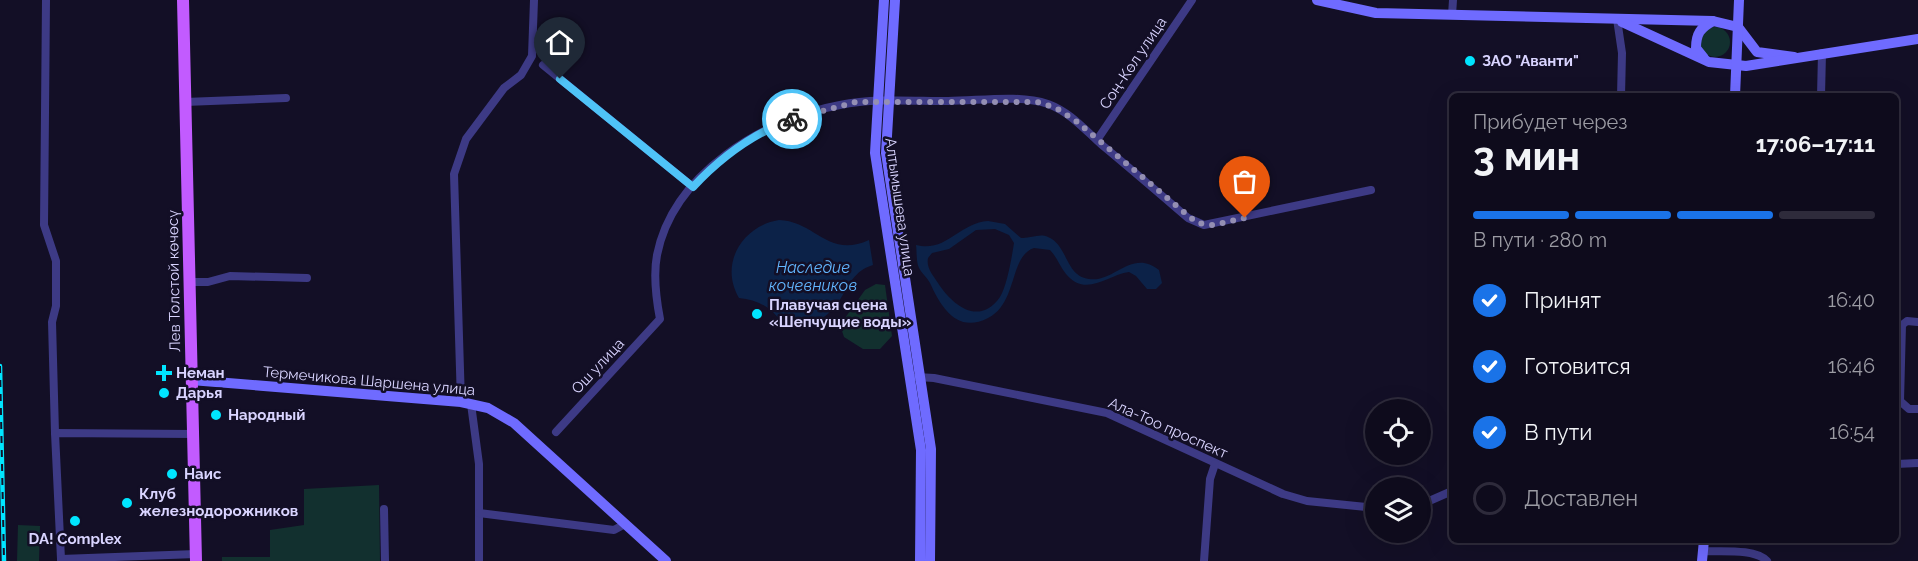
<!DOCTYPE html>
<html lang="ru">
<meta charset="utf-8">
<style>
:root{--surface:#0e0b1c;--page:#1c1929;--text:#f1f3f6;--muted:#9b9ba3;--line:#2e2b3b;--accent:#1a73e8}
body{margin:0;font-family:Raleway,sans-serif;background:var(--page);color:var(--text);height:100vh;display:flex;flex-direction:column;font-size:22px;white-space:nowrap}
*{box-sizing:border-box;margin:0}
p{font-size:20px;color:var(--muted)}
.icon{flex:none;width:33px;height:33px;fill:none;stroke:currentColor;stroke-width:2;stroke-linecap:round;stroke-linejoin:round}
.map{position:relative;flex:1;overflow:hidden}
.sheet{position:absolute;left:1449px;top:93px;width:450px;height:450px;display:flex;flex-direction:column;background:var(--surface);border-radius:9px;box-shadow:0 6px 24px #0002,0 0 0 2px var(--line)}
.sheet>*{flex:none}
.controls{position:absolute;left:1365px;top:399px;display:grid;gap:12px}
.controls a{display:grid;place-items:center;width:66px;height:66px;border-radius:50%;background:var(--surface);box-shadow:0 6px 24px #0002,0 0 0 2px var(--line);font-size:30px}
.pin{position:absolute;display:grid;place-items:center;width:51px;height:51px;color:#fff;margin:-62px -26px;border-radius:50% 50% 50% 0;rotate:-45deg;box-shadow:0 0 6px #0007}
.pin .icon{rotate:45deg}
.courier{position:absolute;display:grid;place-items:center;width:60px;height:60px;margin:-30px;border:4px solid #4fc3f7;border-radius:50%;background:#fff;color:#222;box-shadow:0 2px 8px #0007}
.headline em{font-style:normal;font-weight:700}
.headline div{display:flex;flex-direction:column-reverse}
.headline{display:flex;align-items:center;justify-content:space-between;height:102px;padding:0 24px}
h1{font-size:39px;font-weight:700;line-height:45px}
.bar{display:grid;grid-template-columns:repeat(4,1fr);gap:9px 6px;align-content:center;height:72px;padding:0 24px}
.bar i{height:8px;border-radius:4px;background:var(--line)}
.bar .current{background:var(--accent)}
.bar p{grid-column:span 4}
ol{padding:0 24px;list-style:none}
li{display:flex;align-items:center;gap:18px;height:66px}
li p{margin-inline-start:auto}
li .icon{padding:6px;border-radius:50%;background:var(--accent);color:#fff;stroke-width:4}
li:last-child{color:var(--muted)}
li i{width:33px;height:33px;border:3px solid var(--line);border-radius:50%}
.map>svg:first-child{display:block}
</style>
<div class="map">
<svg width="1918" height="561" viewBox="0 0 1918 561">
<rect width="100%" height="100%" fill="#130f26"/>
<g fill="#12302f">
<circle cx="1715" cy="42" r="15"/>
<polygon points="876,284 885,285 892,336 880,349 863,349 844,337 840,325 865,290"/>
<polygon points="379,485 380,561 222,561 222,557 270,557 270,530 304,525 304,489"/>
<polygon points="18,525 40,526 39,561 17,561"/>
</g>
<g fill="#0c2248" fill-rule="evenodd">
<path d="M779 220C815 221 828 259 869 240L873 265C835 276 853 325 784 328 775 309 760 300 739 298 719 264 742 226 779 220Z"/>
<path d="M988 221 1005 224 1021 238C1030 239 1039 233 1048 237 1068 245 1065 276 1089 279 1114 283 1132 248 1159 270L1162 283 1156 289H1147L1136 276 1129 272C1107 275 1086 298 1066 274 1060 267 1057 257 1050 250L1034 248C1009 256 1018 303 988 318 957 334 941 307 930 283 927 277 922 274 919 268 916 262 917 252 916 245 946 253 959 223 988 221ZM995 229 1009 235 1014 243C1012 256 1007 286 1000 297 979 327 952 305 938 283 933 275 926 268 928 258L932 253 949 249 976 230Z"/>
</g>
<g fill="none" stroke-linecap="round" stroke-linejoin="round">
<g stroke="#3d3a85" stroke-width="8">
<polyline points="46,0 44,225 56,261 56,306 52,322 55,433"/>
<polyline points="1452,15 1453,0"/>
<polyline points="1617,19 1622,53 1621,96"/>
<polyline points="543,65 693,187"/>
<polyline points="1821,96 1822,53"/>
<polyline points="185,102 286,98"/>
<polyline points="1097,140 1192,0"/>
<polyline points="189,282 208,282 230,276 307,278"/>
<polyline points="1918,322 1907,321 1902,325 1900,401 1909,409 1918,409"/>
<polyline points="917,377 934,378 1107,413 1283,494 1307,501 1376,508"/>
<polyline points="461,402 454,174 466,139 504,88 521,75 532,56 534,0"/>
<polyline points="471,404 479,464 479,561"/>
<path d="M556 432 660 319C656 298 653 276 657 255 673 174 763 119 840 105 875 98 912 101 948 101 979 101 1018 94 1048 104 1070 112 1085 130 1102 145 1131 169 1160 194 1188 218L1204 225 1371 190"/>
<polyline points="1896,464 1918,463"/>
<polyline points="1420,505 1452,491"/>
<polyline points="384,509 385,561"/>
<polyline points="479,513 614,530 625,524"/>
<path d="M1703 551C1720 552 1755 548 1767 561"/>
<polyline points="61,559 55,433 193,434"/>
<polyline points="61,561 61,559 196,554"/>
<polyline points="1204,561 1210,479 1215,464"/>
</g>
<g stroke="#6f6bff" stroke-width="10">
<polyline points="884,0 875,153 921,450 920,561"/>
<polyline points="895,0 886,153 931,449 930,561"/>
<polyline points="1317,0 1376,13 1713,21 1738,27 1757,52 1794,57"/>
<polyline points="1622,22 1709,62 1746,66 1918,39"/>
<path d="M1704 58 1696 48C1696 34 1700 28 1713 21"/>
<polyline points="1735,96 1739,0"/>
<polyline points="191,380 461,402 488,408 514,423 666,561"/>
<polyline points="1702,561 1704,540"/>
</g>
<polyline stroke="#c25bff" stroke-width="12" points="183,0 196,561"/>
<defs>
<polyline id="rail" points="0,366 4,561"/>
</defs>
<use href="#rail" stroke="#00e5ff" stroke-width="4.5"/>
<use href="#rail" stroke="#130f26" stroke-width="2" stroke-dasharray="7" stroke-linecap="butt"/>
</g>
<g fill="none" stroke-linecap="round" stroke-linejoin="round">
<polyline stroke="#948fb3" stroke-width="6" stroke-dasharray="0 10.8" points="792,119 856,102 1037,102 1056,108 1076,121 1197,223 1213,225 1245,218"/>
<path stroke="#4fc3f7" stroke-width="8" d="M560 79 693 187C721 157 754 133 792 119"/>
</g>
<g fill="#00e5ff" stroke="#130f26" stroke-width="2">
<circle cx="1470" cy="61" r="6"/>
<circle cx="757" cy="314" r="6"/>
<path d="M161 364h6v6h6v6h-6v6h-6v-6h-6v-6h6z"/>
<circle cx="164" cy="393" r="6"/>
<circle cx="216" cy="415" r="6"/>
<circle cx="172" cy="474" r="6"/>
<circle cx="127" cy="503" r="6"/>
<circle cx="75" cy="521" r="6"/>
</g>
<g text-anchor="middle" stroke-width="5" stroke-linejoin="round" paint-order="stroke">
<g font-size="15" font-weight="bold" fill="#d9d4ff" stroke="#130f26" text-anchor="start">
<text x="1482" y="66">ЗАО "Аванти"</text>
<text x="769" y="310">Плавучая сцена<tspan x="769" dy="17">«Шепчущие воды»</tspan></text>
<text x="176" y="378">Неман</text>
<text x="176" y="398">Дарья</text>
<text x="228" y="420">Народный</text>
<text x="184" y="479">Наис</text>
<text x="139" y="499">Клуб<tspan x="139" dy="17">железнодорожников</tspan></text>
<text x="75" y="544" text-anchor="middle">DA! Complex</text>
</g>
<g font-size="15" fill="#d9d4ff" stroke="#130f26">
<text transform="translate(1133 63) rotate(-56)" y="5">Соң-Көл улица</text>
<text transform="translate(900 207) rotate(82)" y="5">Алтымышева улица</text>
<text transform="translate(174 281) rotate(-91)" y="5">Лев Толстой көчөсү</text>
<text transform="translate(598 366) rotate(-47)" y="5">Ош улица</text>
<text transform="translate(369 381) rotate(5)" y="5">Термечикова Шаршена улица</text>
<text transform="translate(1168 428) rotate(24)" y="5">Ала-Тоо проспект</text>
</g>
<g font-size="16" font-style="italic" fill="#62b6ff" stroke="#130f26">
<text x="813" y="273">Наследие<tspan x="813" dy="18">кочевников</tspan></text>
</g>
</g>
</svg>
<div class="controls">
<a><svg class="icon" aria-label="locate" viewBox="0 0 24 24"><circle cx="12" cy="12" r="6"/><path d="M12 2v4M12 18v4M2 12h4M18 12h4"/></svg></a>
<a><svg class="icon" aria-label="layers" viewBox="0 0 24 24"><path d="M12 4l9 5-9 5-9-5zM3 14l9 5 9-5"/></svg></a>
</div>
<div class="pin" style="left:1245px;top:218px;background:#ea580c"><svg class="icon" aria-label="bag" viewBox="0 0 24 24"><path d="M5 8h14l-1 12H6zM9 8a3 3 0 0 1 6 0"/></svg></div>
<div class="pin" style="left:560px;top:79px;background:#1f2937"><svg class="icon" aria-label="home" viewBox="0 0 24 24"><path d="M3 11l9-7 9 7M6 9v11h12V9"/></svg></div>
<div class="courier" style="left:792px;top:119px"><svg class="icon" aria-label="bike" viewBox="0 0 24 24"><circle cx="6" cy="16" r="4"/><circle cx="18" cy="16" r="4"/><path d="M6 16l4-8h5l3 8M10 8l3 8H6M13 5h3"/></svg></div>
<section class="sheet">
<div class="headline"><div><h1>3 мин</h1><p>Прибудет через</p></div><em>17:06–17:11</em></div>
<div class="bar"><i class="current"></i><i class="current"></i><i class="current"></i><i></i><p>В пути · 280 m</p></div>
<ol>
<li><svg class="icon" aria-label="check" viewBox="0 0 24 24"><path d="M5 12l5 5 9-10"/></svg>Принят<p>16:40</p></li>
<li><svg class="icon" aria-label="check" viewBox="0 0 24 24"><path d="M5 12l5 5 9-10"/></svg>Готовится<p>16:46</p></li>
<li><svg class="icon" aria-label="check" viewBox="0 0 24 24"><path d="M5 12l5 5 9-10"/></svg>В пути<p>16:54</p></li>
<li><i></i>Доставлен</li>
</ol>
</section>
</div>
